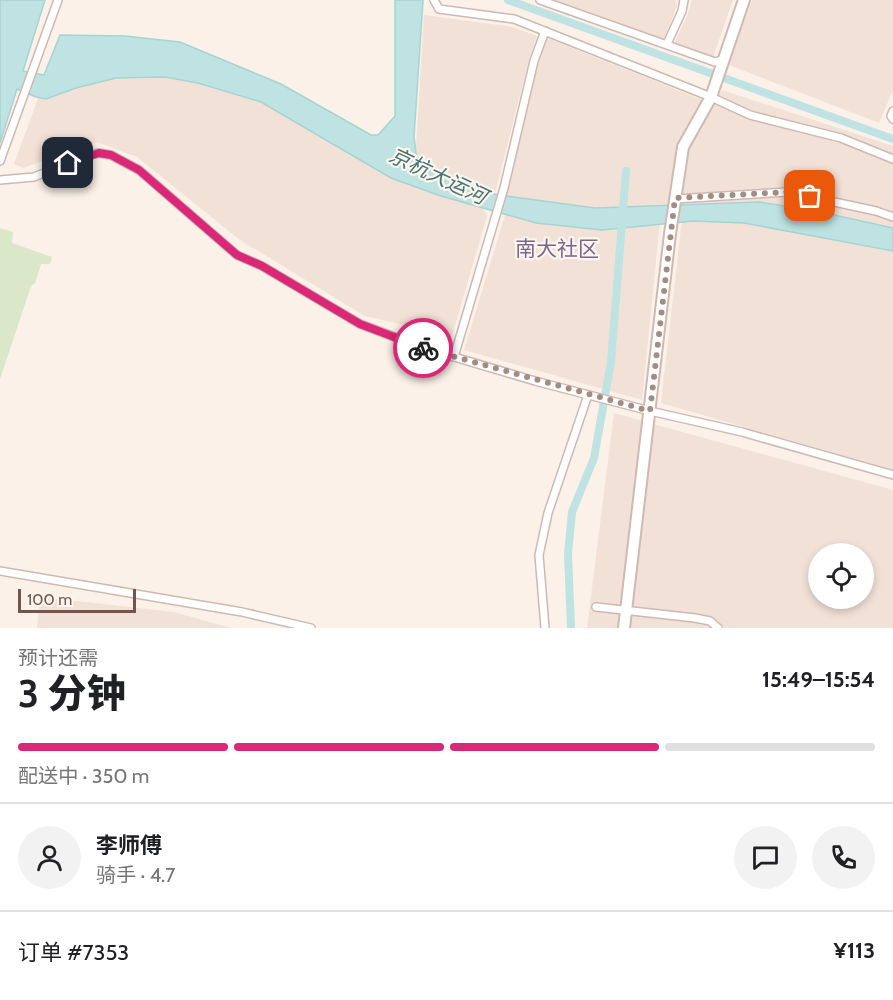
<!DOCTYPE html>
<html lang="zh">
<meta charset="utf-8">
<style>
:root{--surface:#fff;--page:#f2f2f2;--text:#202124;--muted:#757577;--line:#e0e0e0;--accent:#db2777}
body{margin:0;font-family:Cabin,"Noto Sans SC",sans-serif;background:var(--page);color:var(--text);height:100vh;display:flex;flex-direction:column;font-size:22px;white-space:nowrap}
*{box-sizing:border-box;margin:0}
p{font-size:20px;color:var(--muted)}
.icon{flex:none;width:33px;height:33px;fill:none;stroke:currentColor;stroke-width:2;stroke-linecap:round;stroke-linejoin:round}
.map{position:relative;height:628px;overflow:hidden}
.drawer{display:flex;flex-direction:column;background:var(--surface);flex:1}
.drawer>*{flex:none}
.fabs{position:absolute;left:808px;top:543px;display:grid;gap:12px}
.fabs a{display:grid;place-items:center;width:66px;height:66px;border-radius:50%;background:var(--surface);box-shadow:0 3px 9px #0003;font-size:30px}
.scale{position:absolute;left:18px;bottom:15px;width:118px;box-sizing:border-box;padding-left:6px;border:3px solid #73554e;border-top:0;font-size:16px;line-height:21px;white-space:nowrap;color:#73554e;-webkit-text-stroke:4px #fdf5ee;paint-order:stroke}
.pin{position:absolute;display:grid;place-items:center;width:51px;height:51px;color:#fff;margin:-26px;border-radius:12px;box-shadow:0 3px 9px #0006}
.courier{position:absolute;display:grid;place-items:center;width:60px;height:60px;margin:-30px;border:4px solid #db2777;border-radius:50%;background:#fff;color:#222;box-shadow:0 2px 8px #0007}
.headline em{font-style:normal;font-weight:800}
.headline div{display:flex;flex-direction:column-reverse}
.headline{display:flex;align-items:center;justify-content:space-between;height:102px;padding:0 18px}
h1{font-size:39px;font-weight:800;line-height:45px}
.bar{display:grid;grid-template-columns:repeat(4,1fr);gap:9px 6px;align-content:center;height:72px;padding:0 18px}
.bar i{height:8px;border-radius:4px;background:var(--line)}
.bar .current{background:var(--accent)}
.bar p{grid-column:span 4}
.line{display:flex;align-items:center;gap:15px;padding:0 18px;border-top:2px solid var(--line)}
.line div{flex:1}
.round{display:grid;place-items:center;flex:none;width:63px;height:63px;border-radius:32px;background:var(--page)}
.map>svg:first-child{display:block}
</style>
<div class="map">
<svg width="893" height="628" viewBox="0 0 893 628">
<rect width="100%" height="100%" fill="#fbf1e8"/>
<g fill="#f2e1d7" fill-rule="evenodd">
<polygon points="534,0 676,0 677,6 661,47"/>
<polygon points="692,0 733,0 711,63 672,48 687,16"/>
<polygon points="752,0 893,0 893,90 879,123 729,65"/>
<polygon points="424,15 513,27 537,36 529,59 494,198 415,164"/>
<polygon points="547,38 702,100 679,142 670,208 609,214 505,200 538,65"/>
<polygon points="111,74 186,74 266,99 480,203 487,216 452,336 365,316 240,240 137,157 97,142 23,168 14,164 40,93"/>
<polygon points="722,90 893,146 893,235 680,209 689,149"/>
<polygon points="507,209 660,222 642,400 464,350"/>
<polygon points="742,218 893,248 893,470 661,403 682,219"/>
<path d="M614 413 893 490V628H587ZM819 554H864V598H819Z"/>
<polygon points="40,597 174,612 231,628 37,628"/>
</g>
<polygon fill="#dae7c8" points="0,228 13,232 12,243 52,257 50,264 41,264 35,283 31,286 0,379"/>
<polygon fill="#bee3e2" stroke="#a5d4d3" stroke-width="1.5" points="0,0 45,0 23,71 44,75 60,35 125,36 180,42 281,84 371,135 378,135 395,116 395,0 423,0 414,137 417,160 441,174 492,194 595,208 759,202 816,211 893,228 893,251 744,223 693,221 602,230 536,223 441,196 391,178 261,102 198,83 165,77 116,78 76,88 46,99 36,97 17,89 0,143"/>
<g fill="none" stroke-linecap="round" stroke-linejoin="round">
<g stroke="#bee3e2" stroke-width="8">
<polyline points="508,0 893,139"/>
<polyline points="571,628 568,554 572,512 594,458 611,362 626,171"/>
</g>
<defs>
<g id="street">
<polyline points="434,0 439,9 514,19 711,97 750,115 841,138 893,159"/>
<polyline points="540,0 715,62 723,60"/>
<polyline points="667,44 682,11 684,0"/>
<polyline points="893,111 891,116 893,119"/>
<polyline points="0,161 58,0"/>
<polyline points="0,180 34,177 85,156 99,153 111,155 139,170 237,255 262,266 360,324 424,348 535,381 650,411 742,432 893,475"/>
<polyline points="675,199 788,192 876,211 893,217"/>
<polyline points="454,357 504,188 534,61 545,31"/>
<polyline points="0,571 242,612 311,628"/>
<polyline points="596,607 695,618 710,621 718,628"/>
<polyline points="545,628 539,555 548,513 588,395"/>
</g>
<polyline id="secondary" points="624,628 670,234 683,147 711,97 744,0"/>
</defs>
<use href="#street" stroke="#ceb9b2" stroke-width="10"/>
<use href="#secondary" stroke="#d0b9b0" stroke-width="14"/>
<use href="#street" stroke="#fff" stroke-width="7"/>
<use href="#secondary" stroke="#fff" stroke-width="10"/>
</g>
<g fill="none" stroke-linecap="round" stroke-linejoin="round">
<polyline stroke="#a38c84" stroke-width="6" stroke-dasharray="0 10.8" points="423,348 650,411 675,198 788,192 810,196"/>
<polyline stroke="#db2777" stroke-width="8" points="68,163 99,153 111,155 139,170 237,255 262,266 360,324 423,348"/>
</g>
<g text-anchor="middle" stroke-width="4.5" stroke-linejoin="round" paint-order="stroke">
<g font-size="21" font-style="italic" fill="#437676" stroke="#fdf5ee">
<text transform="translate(438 176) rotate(25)" y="7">京杭大运河</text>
</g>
<g font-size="21" fill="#7a668e" stroke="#fdf5ee">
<text x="557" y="256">南大社区</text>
</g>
</g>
</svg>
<div class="fabs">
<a><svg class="icon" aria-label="locate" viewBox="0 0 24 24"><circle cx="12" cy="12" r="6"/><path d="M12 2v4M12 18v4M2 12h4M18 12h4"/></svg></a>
</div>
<div class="scale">100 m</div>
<div class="pin" style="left:810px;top:196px;background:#ea580c"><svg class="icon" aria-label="bag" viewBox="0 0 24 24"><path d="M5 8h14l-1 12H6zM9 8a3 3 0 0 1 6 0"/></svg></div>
<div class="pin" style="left:68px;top:163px;background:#1f2937"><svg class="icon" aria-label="home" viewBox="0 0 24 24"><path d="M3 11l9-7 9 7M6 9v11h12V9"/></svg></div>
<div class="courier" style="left:423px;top:348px"><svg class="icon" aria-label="bike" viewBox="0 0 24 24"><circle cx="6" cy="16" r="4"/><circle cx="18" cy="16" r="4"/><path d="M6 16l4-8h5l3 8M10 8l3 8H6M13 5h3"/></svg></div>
</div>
<section class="drawer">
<div class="headline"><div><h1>3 分钟</h1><p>预计还需</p></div><em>15:49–15:54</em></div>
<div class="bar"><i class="current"></i><i class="current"></i><i class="current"></i><i></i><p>配送中 · 350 m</p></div>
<div class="line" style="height:108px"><a class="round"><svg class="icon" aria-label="person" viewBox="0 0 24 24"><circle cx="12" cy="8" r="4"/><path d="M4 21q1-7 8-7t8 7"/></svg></a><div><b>李师傅</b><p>骑手 · 4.7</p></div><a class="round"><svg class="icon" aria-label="chat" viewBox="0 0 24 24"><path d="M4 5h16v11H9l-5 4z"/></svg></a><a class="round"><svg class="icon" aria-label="phone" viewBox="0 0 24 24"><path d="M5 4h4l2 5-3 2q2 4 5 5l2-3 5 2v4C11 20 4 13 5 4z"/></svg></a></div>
<div class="line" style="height:78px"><div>订单 #7353</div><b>¥113</b></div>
</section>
